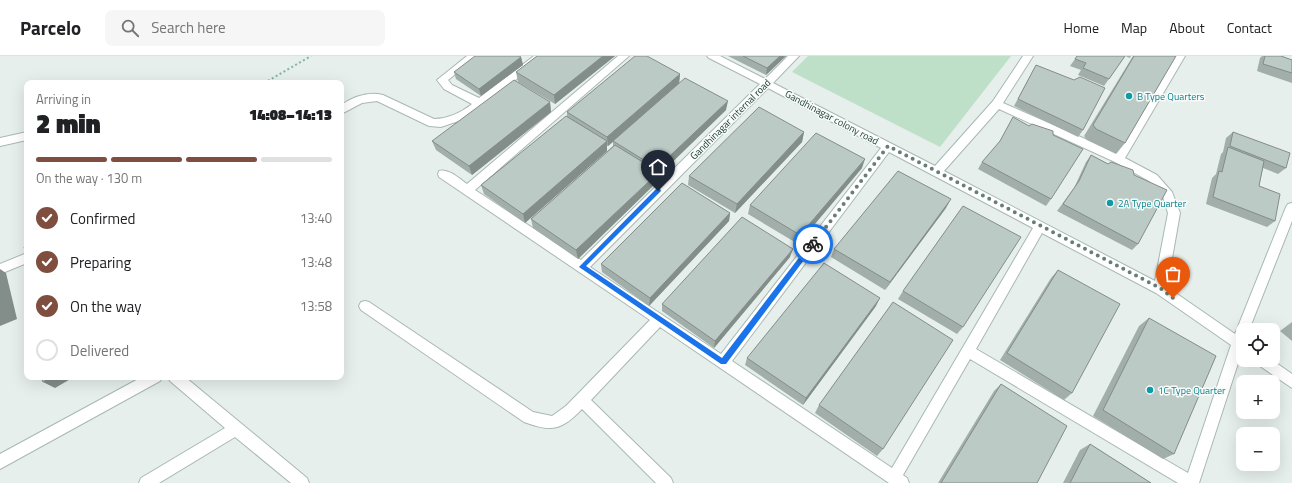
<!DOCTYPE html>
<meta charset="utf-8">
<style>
:root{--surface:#fff;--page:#f6f6f6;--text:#202124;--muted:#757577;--line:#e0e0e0;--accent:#7f4e3f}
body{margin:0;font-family:"Titillium Web",sans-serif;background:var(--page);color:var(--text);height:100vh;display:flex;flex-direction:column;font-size:15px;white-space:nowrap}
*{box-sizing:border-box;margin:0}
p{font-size:13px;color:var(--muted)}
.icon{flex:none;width:22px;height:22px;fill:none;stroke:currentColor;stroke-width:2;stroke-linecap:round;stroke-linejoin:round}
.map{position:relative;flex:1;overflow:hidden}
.details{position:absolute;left:24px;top:24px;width:320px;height:300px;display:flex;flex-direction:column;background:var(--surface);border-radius:8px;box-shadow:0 4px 16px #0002}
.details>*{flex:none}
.buttons{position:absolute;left:1236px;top:267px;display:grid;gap:8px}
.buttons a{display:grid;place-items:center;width:44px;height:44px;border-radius:8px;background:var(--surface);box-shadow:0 4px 16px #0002;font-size:20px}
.pin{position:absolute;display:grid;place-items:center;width:34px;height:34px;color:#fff;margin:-41px -17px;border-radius:50% 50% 50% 0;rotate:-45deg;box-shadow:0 0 4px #0007}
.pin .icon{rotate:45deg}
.courier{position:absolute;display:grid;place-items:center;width:40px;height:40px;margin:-20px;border:3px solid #1a73e8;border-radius:50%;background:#fff;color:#222;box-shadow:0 1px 5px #0007}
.headline em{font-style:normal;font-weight:800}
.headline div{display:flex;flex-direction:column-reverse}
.headline{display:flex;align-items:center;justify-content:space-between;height:68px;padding:0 12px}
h1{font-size:26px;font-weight:800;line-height:30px}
.bar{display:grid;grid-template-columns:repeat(4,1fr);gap:6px 4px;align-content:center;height:48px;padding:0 12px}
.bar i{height:5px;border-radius:3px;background:var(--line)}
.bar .active{background:var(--accent)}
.bar p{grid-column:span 4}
ol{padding:0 12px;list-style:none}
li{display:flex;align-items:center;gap:12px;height:44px}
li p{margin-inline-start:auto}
li .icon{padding:4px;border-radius:50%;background:var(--accent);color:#fff;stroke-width:4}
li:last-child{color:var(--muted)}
li i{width:22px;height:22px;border:2px solid var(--line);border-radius:50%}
header{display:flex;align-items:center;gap:24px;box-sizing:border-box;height:56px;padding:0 20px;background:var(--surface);border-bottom:1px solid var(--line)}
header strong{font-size:19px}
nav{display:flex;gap:22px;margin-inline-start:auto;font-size:14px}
.search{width:280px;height:36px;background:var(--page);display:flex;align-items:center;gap:10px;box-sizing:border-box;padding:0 14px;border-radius:8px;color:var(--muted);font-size:15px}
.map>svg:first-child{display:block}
</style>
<header>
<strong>Parcelo</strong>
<div class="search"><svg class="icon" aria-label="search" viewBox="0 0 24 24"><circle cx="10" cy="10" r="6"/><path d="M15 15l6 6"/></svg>Search here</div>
<nav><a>Home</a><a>Map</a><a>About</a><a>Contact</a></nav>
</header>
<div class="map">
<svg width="1292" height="427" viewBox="0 0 1292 427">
<rect width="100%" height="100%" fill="#e6efeb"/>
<polygon fill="#bfe0c8" points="808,0 1011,0 940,91 792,16"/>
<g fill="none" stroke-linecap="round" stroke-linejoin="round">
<defs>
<g id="minor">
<path d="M467 0H478L448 24 452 29 479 42 534 0H545L470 61 441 71 429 70 377 45 362 47 341 58V49C353 41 368 35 383 39L434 63C448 63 462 56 472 48L444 33 437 24Z"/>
<path d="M618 0H629L475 134 581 204 760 28 709 2 707 0H720L765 23 788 0H799L773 27 935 110 993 45 1023 0H1033L1003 47 1117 97 1175 0H1185L1125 102 1157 119 1172 136 1180 157 1167 231 1235 278 1286 151 1288 148 1292 147V165L1249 274H1243V296L1242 295 1199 427H1178L970 303 903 419 907 422 909 427H889L660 271 591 344 671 422 673 427H656L582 353C561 375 551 376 524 366L361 254 359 250 361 246 365 245 369 246 533 356 552 360 566 350 650 264 439 121 438 118 439 115C448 112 460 123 467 128ZM768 32 881 92 721 298 590 211ZM999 53 1115 106 1149 125 1163 141 1168 157 1155 225 944 115ZM889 96 1033 172 892 412 732 305ZM1042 177 1156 237 1231 289 1188 417 976 293Z"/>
<polygon points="27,76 27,84 0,90 0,82"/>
<polygon points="27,197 27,207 0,218 0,208"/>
<polygon points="1255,304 1272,304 1292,318 1292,332 1257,308"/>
<polygon points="142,321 162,321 160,325 0,413 0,398"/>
<polygon points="168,321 185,321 307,422 309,427 291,427 235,381 159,427 139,427 141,422 225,372 170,325"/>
</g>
</defs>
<use href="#minor" stroke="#a8b8b2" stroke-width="2"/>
<polyline stroke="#86b3a5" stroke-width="2" stroke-dasharray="2 2.5" stroke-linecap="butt" points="264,27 311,0"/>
<use href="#minor" fill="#fff" fill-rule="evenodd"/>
</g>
<g fill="#a1aea9">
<polygon points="537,0 615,0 555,48 518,26 516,16"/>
<polygon points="728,0 786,0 766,19"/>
<polygon points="1077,0 1131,0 1130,2 1125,0 1104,30 1078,19 1081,14 1070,10 1075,3"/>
<polygon points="1133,0 1176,0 1125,87 1116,98 1087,84 1084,80"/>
<polygon points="1262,0 1281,0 1292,4 1292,27 1257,15 1260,2"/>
<polygon points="521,1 523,9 481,40 456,23 454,16"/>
<polygon points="1036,9 1083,74 1078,81 1014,50"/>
<polygon points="680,18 679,27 726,54 659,119 658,125 578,203 533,172 531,163 613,90 613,86 608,90 607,90 607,95 525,167 484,138 481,129 567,61 567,56"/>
<polygon points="550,46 551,56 472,119 436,94 432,85"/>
<polygon points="1013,61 1051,143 1046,150 978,113 982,106 999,87"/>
<polygon points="804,76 802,86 735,157 688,129 689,120"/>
<polygon points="1233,76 1286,112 1278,118 1263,112 1259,130 1275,165 1267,171 1206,148 1212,122 1216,118 1221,98 1223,96 1226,82"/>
<polygon points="1091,99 1108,108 1138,188 1132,194 1057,155 1074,132 1086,106"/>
<polygon points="862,112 798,188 748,158 750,149"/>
<polygon points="946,152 885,234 831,201 834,193"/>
<polygon points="730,157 729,165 649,250 602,216 601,208"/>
<polygon points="790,201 714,292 662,255 662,248"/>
<polygon points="1058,214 1072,337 1064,344 1000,304 1051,222"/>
<polygon points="903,235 963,271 957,278 898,243"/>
<polygon points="876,250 803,349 745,309 747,302"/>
<polygon points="1149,262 1174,398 1163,403 1093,360 1139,270"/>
<polygon points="1292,266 1292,285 1280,275"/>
<polygon points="1001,328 1037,427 938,427 994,335"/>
<polygon points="819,349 883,393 877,400 815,357"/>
<polygon points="1090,388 1151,427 1063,427 1080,394"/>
</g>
<g fill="#838d89">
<polygon points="603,0 615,0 555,48 554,39"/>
<polygon points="780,0 786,0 766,19 767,12"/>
<polygon points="521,1 523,9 481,40 479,33"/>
<polygon points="680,18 679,28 608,90 607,81"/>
<polygon points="728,45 726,54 659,119 658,125 578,203 576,194 657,118 657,112"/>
<polygon points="550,46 551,56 472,119 469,110"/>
<polygon points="804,76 802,86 735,157 737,148"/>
<polygon points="607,85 607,95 525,167 523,158"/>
<polygon points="865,103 862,112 798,188 800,179"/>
<polygon points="951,143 946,152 885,234 890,226"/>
<polygon points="730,157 729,165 649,250 650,242"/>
<polygon points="793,193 790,201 714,292 715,285"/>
<polygon points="0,213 6,217 17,263 0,270"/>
<polygon points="880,242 876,250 803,349 806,342"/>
<polygon points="51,321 74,321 55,332 43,326"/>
</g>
<g fill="#bbcac4" stroke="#838d89">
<polygon points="475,0 519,0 521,1 479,33 454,16"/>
<polygon points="537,0 603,0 554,39 516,16"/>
<polygon points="635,0 647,0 680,18 607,81 567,56"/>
<polygon points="743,0 780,0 767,12"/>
<polygon points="1077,0 1125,0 1109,23 1083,12 1086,7 1075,3"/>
<polygon points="1134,0 1176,0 1125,87 1096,73 1093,69"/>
<polygon points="1265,0 1281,0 1292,4 1292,17 1263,8"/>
<polygon points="1036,9 1074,24 1080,21 1105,32 1083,74 1018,43"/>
<polygon points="685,22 728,45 657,112 613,85"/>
<polygon points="514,24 550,46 469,110 432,85"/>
<polygon points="759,51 804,76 737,148 689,120"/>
<polygon points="566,60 607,85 523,158 481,129"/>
<polygon points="1013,61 1029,70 1032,68 1053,75 1053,79 1083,93 1051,143 982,106 1000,85"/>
<polygon points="1233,76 1290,97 1286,112 1230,90"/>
<polygon points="816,77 865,103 800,179 750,149"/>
<polygon points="615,89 659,116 576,194 531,163"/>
<polygon points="1228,91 1264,105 1259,130 1280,138 1275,165 1213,141 1219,115 1222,116"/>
<polygon points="1091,99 1108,108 1111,106 1133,114 1134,119 1167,134 1138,188 1063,148 1079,125"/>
<polygon points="898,115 951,143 890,226 834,193"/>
<polygon points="682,127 730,157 650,242 601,208"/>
<polygon points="963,150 1021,181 963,271 903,235"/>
<polygon points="742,161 793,193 715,285 662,248"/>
<polygon points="27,190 27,201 24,191"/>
<polygon points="824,207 880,242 806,342 747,302"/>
<polygon points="1058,214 1120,248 1072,337 1007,297"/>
<polygon points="893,246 953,284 883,393 819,349"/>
<polygon points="1149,262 1216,300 1174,398 1103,354"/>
<polygon points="41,321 51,321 43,326"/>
<polygon points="1001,328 1067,370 1037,427 941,427"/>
<polygon points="1090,388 1151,427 1070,427"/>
</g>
<polygon fill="#1a73e8" points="656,133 660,133 661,135 586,210 722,302 811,186 813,185 816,188 726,308 721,308 579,211"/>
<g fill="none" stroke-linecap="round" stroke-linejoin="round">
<polyline stroke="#687f78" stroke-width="4" stroke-dasharray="0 7.2" points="813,188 888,90 1160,232 1173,242"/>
</g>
<g fill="#0f9aa8" stroke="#f7fbf9" stroke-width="1.5">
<circle cx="1129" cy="40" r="4"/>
<circle cx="1110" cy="147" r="4"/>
<circle cx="1150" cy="334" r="4"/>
</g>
<g text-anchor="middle" stroke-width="3" stroke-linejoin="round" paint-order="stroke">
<g font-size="10" fill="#0d838f" stroke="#f7fbf9" text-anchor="start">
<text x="1137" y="44">B Type Quarters</text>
<text x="1118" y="151">2A Type Quarter</text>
<text x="1158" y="338">1C Type Quarter</text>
</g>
<g font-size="10" fill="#24423a" stroke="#f7fbf9">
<text transform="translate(832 61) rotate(28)" y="4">Gandhinagar colony road</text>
<text transform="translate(730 63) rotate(-45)" y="4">Gandhinagar internal road</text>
</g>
</g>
</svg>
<div class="buttons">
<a><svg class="icon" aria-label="locate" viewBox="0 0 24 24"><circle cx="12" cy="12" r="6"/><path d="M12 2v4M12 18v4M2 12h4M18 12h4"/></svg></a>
<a>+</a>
<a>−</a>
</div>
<div class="pin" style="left:1173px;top:242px;background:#ea580c"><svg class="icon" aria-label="bag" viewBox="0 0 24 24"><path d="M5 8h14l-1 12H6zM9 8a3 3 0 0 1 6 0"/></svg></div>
<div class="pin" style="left:658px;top:135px;background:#1f2937"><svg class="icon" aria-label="home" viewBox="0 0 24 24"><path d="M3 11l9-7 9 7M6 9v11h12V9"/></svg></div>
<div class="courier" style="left:813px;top:188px"><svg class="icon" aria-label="bike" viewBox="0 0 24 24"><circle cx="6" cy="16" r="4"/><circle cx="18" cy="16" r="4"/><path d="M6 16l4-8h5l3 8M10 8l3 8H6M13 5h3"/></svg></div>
<section class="details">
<div class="headline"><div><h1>2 min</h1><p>Arriving in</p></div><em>14:08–14:13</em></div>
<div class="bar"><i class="active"></i><i class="active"></i><i class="active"></i><i></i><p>On the way · 130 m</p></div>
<ol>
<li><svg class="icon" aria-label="check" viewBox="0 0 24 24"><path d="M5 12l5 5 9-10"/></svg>Confirmed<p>13:40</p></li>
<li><svg class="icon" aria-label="check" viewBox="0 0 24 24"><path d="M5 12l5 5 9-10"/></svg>Preparing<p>13:48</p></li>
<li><svg class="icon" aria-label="check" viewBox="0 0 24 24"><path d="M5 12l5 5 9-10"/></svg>On the way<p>13:58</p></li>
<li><i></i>Delivered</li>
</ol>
</section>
</div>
